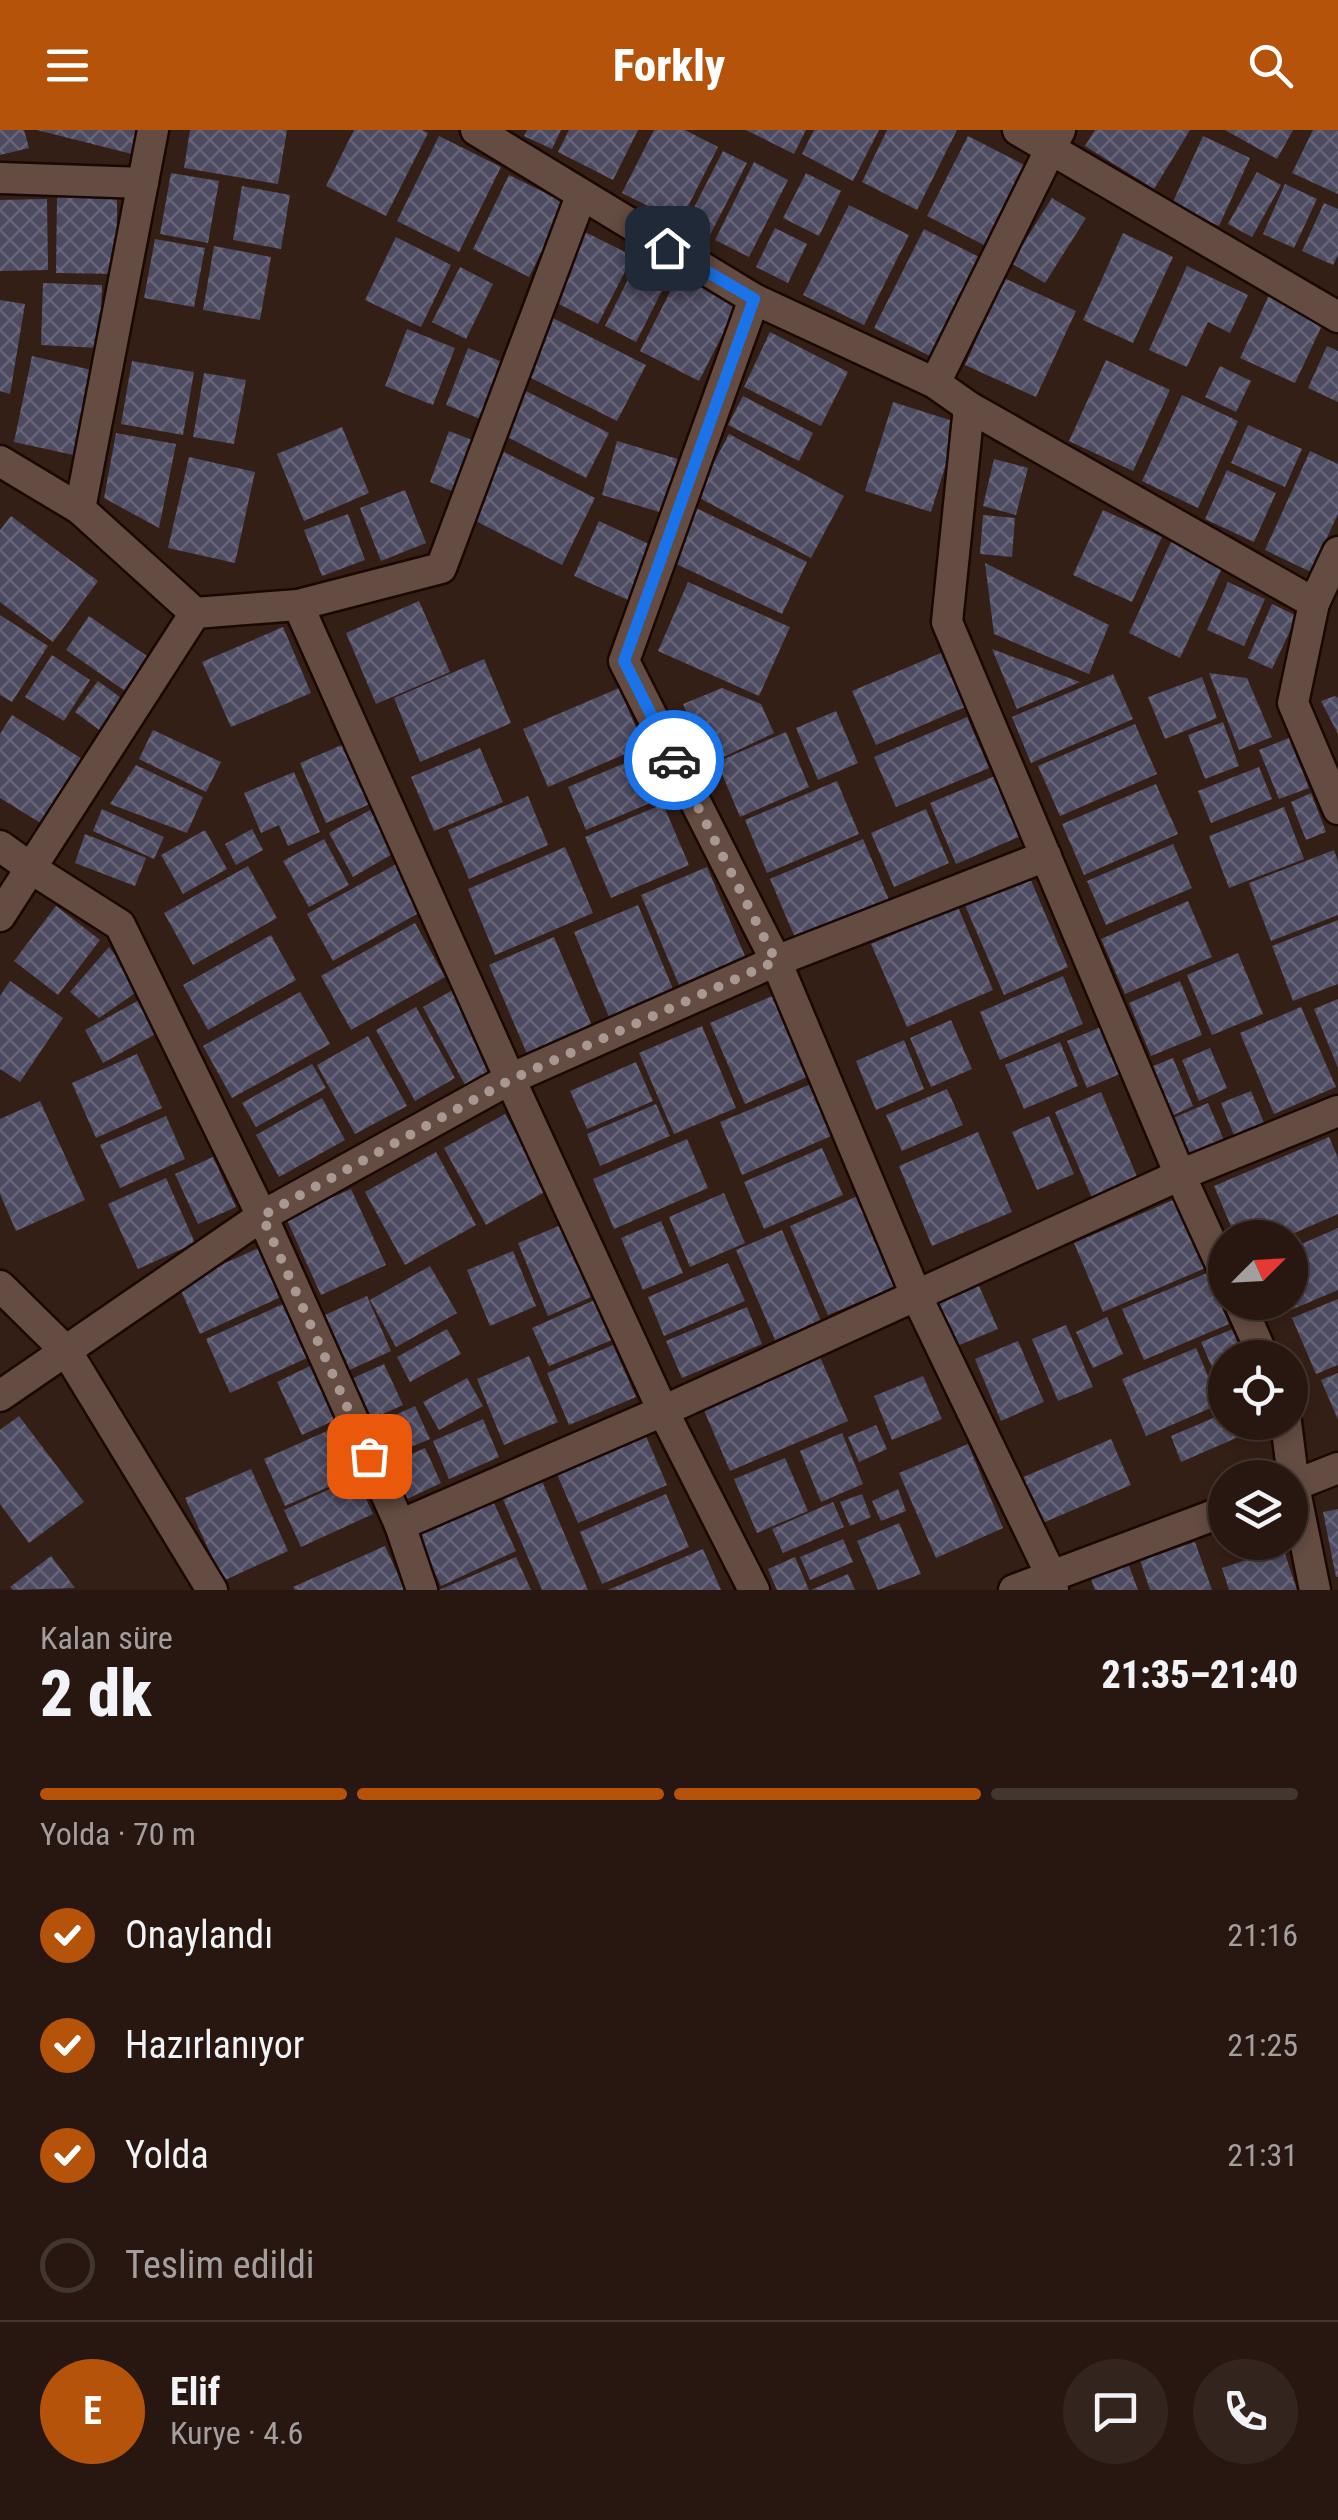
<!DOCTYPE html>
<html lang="tr">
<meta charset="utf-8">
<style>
:root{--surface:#271710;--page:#33241e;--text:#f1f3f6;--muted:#a49f9f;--line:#433630;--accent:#b45309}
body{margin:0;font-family:"Roboto Condensed",sans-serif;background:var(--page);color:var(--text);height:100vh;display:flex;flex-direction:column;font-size:38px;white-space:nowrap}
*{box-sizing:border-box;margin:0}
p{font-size:32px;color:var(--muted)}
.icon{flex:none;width:55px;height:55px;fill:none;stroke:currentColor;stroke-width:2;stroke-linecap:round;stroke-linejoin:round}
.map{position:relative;height:1460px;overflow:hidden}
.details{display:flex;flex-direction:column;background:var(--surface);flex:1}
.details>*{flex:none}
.needle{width:65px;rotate:66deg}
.controls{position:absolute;left:1208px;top:1090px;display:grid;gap:20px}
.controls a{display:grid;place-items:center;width:100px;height:100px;border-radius:50%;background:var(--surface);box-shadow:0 5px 15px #0003,0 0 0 2px var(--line);font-size:50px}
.pin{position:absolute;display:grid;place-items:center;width:85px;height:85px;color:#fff;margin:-42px;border-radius:20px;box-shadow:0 5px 15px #0006}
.courier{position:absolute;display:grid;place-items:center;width:100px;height:100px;margin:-50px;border:8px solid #1a73e8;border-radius:50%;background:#fff;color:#222;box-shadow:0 2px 12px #0007}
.headline em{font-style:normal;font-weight:800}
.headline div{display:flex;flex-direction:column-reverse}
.headline{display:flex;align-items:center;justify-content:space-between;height:170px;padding:0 40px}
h1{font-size:65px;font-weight:800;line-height:75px}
.bar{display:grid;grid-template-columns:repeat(4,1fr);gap:15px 10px;align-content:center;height:120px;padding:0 40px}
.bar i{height:12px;border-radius:8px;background:var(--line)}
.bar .on{background:var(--accent)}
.bar p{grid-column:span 4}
.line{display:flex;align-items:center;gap:25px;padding:0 40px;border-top:2px solid var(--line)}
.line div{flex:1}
.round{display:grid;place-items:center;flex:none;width:105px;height:105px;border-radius:52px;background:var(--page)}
ol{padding:0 40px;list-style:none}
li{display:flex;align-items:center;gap:30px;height:110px}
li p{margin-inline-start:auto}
li .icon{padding:10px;border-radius:50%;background:var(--accent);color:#fff;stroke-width:4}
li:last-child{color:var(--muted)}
li i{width:55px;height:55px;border:5px solid var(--line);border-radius:50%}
header{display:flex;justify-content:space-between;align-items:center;height:130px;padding:0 40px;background:var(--accent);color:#fff;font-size:45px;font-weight:800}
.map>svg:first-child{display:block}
</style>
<header><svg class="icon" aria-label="menu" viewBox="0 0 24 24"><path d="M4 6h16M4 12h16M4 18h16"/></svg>Forkly<svg class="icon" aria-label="search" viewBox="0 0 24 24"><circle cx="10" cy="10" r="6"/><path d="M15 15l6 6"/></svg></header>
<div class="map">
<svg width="1338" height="1460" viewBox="0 0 1338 1460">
<defs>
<pattern id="building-cross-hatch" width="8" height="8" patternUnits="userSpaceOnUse" patternTransform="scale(2.5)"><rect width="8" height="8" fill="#4d4b62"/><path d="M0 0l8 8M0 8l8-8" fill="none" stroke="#676478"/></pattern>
</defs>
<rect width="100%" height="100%" fill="#341f16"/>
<g fill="url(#building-cross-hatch)">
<polygon points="0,0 24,0 29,18 0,25"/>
<polygon points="37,0 146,0 140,26"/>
<polygon points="190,0 287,0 278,54 184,38"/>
<polygon points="354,0 422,0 428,3 386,86 326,56"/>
<polygon points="527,0 561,0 552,19 524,6"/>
<polygon points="569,0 638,0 613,50 558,22"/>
<polygon points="654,0 685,0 718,17 680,92 622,63"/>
<polygon points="746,0 806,0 794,24"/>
<polygon points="814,0 879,0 853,51 802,24"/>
<polygon points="887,0 957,0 917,80 862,52"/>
<polygon points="1095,0 1190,0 1154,59 1085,16"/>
<polygon points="1225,0 1293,0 1277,29"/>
<polygon points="1313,0 1338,0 1338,64 1292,43"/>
<polygon points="439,6 501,37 459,122 397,91"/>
<polygon points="968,6 1028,37 988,117 927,86"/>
<polygon points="1203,6 1250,28 1219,96 1172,74"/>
<polygon points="723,21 747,33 709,107 685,95"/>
<polygon points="754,32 788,50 749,127 715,110"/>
<polygon points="1257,42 1281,55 1252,107 1228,94"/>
<polygon points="171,43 219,51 208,113 160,104"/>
<polygon points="806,43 841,61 819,106 783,88"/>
<polygon points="509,45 566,73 529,147 473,119"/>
<polygon points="1285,54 1317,69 1294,118 1263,104"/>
<polygon points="242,56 290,65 281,119 233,110"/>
<polygon points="57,66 117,68 117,144 56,143"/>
<polygon points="1052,68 1086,88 1045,153 1011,133"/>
<polygon points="47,69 48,140 0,141 0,70"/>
<polygon points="1324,73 1338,79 1338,125 1333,135 1302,121"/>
<polygon points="849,75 909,105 864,195 803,165"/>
<polygon points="775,98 807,114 788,153 756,137"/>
<polygon points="924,99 979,127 930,226 874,198"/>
<polygon points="583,101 633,126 598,194 549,169"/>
<polygon points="1123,103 1173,127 1133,213 1083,190"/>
<polygon points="396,107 451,135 421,197 365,170"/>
<polygon points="155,109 205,118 194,177 144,168"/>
<polygon points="214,116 271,127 260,190 203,180"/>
<polygon points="639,127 671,143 636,212 605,196"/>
<polygon points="1187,136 1248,165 1230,203 1208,192 1187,237 1149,220"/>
<polygon points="460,137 493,154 466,209 432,192"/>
<polygon points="679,144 738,174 699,251 640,221"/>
<polygon points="1004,148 1076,181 1036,267 965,235"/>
<polygon points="43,153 102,155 100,218 41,215"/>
<polygon points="1270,163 1325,189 1295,253 1240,228"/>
<polygon points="0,170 25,174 10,264 0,261"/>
<polygon points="553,188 646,235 617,291 525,245"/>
<polygon points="407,199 455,218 433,275 385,256"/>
<polygon points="770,202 848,242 821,296 744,257"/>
<polygon points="1327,216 1338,221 1338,272 1308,258"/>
<polygon points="468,218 507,234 485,291 446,275"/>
<polygon points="32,226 96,241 78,326 14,312"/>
<polygon points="1106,230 1170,260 1133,341 1069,311"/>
<polygon points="132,231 194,242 183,305 121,294"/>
<polygon points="1220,236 1251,251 1236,282 1205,267"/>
<polygon points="204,243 246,250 234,314 193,307"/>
<polygon points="524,260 609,303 586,348 502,304"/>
<polygon points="1182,265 1238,291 1198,378 1142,351"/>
<polygon points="743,266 813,303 799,331 728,295"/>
<polygon points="893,272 959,293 931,382 865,361"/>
<polygon points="1248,295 1302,319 1285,357 1231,333"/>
<polygon points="342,297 369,363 304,391 277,324"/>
<polygon points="449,301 477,312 457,363 430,352"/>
<polygon points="116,303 176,314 159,398 104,368"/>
<polygon points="729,304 844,366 811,428 696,366"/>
<polygon points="617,311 678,329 663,383 602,365"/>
<polygon points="1310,321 1338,334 1338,384 1311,442 1265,420"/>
<polygon points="504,322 595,368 562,435 470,388"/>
<polygon points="189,327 255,342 235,433 168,418"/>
<polygon points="994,329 1028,338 1016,385 983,376"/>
<polygon points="1227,340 1276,363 1254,412 1205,389"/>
<polygon points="405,360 426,413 381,431 360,378"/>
<polygon points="696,378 807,432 782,484 670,431"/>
<polygon points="1103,380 1162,407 1132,472 1073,445"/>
<polygon points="348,384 365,430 322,446 304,400"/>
<polygon points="983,385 1015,388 1012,427 980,424"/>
<polygon points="11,386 98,451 53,512 0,472 0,400"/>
<polygon points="599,391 653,416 628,470 574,446"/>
<polygon points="1171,412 1223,436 1180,528 1129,503"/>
<polygon points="985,433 1109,495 1089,544 994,504"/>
<polygon points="688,452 790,497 759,566 658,521"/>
<polygon points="1228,452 1265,469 1244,516 1207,500"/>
<polygon points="419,471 450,542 376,574 346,503"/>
<polygon points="1272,474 1297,486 1272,539 1248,528"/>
<polygon points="0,485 48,516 12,572 0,565"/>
<polygon points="89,486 154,531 131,565 66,520"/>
<polygon points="283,497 311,563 231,597 202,532"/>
<polygon points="992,519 1080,552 1017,579"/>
<polygon points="941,523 965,577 876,615 852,561"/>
<polygon points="52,525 90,550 64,591 25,567"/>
<polygon points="484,529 511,593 420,632 394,568"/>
<polygon points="1209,543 1247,548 1272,607 1239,620"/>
<polygon points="1113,544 1133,589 1031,633 1012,587"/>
<polygon points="1202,547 1217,588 1165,609 1148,567"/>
<polygon points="98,551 125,571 102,602 75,582"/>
<polygon points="619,558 644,616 548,657 523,599"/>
<polygon points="722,558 761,574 774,603 709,634 683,574"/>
<polygon points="1335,566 1338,568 1338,604 1321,571"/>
<polygon points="836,581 858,633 818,650 796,598"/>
<polygon points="12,585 84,630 44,695 0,668 0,604"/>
<polygon points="967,587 989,638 896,677 874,627"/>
<polygon points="1223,592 1239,636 1205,649 1188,605"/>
<polygon points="1135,594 1157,644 1060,686 1038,636"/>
<polygon points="153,600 221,632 206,662 139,629"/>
<polygon points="786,602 809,657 740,687 717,632"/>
<polygon points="1289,608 1309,658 1279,669 1259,620"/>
<polygon points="344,614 370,674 326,693 300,633"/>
<polygon points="480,618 503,672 434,701 411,647"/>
<polygon points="637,628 655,671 586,700 568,657"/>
<polygon points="136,635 203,667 187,703 110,674"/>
<polygon points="1259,637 1272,669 1211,693 1198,661"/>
<polygon points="294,642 320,702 288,716 279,695 261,703 244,663"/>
<polygon points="995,646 1021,706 956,734 930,673"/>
<polygon points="837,651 859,704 767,743 745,690"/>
<polygon points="1156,654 1178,704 1084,745 1062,694"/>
<polygon points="1311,663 1326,702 1306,710 1291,672"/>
<polygon points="528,666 548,715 469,749 448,700"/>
<polygon points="663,674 689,735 611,768 585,707"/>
<polygon points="1284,677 1304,729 1229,758 1209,706"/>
<polygon points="102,679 164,707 154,729 93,701"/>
<polygon points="926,679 949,733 894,757 871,703"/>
<polygon points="370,680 394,723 353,747 329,703"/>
<polygon points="252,699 263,720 236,735 225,714"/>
<polygon points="205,700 227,739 183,764 161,725"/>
<polygon points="85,704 146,728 135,756 75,733"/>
<polygon points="324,709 349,755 309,777 283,731"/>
<polygon points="863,709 889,770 796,810 770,749"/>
<polygon points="1173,714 1192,758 1106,795 1087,751"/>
<polygon points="565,717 593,783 495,825 468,759"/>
<polygon points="1334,720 1338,731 1338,785 1271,811 1249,753"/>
<polygon points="398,733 424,780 333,831 307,784"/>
<polygon points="248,736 277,788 193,835 164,783"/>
<polygon points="707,737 745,826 679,855 641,765"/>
<polygon points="1029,746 1068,837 1004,865 964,773"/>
<polygon points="1188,771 1212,827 1125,864 1101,809"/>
<polygon points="638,775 673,859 609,887 574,802"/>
<polygon points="56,776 100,810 58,865 14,831"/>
<polygon points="958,777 993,860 907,897 871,814"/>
<polygon points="1338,790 1338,854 1293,871 1272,816"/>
<polygon points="415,793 445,847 351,900 321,846"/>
<polygon points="271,805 296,850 208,900 183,855"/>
<polygon points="554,807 593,898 528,926 489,835"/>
<polygon points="109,817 141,859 99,888 70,862"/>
<polygon points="1238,823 1263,884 1212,905 1187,845"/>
<polygon points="1063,846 1083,894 1000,930 980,882"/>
<polygon points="10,851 63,888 20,952 0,939 0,866"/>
<polygon points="1180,851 1202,905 1151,926 1129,873"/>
<polygon points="456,858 500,936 465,955 423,877"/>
<polygon points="300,862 330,914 232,968 203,916"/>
<polygon points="779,863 814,944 745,974 710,893"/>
<polygon points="141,869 159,902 103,933 85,900"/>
<polygon points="1338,869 1338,938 1314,879"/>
<polygon points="416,877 455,948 415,971 376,900"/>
<polygon points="1301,877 1336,957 1274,984 1240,903"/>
<polygon points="951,890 972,939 931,957 910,908"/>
<polygon points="702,896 736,978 674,1004 639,923"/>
<polygon points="1101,897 1122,943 1087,958 1067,911"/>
<polygon points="368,906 407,976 355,1004 317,935"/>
<polygon points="904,910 924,959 876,980 856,931"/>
<polygon points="1060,912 1078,956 1024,979 1005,935"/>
<polygon points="1210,918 1227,958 1199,971 1182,930"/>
<polygon points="137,924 162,978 96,1008 72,953"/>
<polygon points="1173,928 1193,976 1167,988 1146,939"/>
<polygon points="636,932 653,971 587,999 570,961"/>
<polygon points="312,934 326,958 256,997 242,973"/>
<polygon points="816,952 838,1003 742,1045 720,992"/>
<polygon points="947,959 963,995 902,1021 886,985"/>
<polygon points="1251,961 1265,995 1235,1008 1221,973"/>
<polygon points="1101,962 1138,1049 1092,1068 1055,982"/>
<polygon points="322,968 345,1010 279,1047 256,1005"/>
<polygon points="40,971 85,1070 16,1101 0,1064 0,989"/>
<polygon points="1208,973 1224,1010 1187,1026 1171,989"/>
<polygon points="656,974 670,1006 600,1036 587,1004"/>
<polygon points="505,984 548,1060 486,1095 444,1018"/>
<polygon points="166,986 185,1029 120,1058 100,1015"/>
<polygon points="1049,986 1074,1044 1037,1060 1012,1002"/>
<polygon points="978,1002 1012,1082 932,1116 899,1036"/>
<polygon points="1329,1007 1338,1028 1338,1084 1283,1108 1236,1108 1214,1056"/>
<polygon points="687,1009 708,1058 614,1099 593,1049"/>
<polygon points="822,1018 843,1065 764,1099 744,1052"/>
<polygon points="436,1022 476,1095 405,1135 365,1062"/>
<polygon points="213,1027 236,1077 198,1094 175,1044"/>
<polygon points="166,1048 195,1113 138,1139 108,1074"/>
<polygon points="351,1059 386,1135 321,1165 286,1088"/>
<polygon points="724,1063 745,1113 690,1137 669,1087"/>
<polygon points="860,1065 899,1155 828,1185 790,1096"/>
<polygon points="1180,1067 1210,1136 1103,1182 1074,1113"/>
<polygon points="661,1091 683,1143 643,1160 621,1108"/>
<polygon points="561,1095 591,1167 548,1186 518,1113"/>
<polygon points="1338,1098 1338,1160 1279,1185 1274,1172 1290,1172 1290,1119"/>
<polygon points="782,1100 821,1191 775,1210 736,1120"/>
<polygon points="261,1117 283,1166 200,1204 178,1154"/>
<polygon points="513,1121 536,1176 490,1196 467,1140"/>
<polygon points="728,1133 745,1171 664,1206 648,1167"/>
<polygon points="430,1136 457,1183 396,1217 370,1170"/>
<polygon points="1207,1143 1229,1194 1144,1230 1122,1179"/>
<polygon points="979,1156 998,1199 957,1216 939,1173"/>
<polygon points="367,1166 391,1221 343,1243 318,1188"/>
<polygon points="597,1169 614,1209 549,1236 532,1198"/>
<polygon points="1338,1169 1338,1235 1316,1244 1292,1188"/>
<polygon points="283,1174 307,1228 230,1263 206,1209"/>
<polygon points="747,1177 762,1214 682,1248 666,1211"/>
<polygon points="1107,1187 1123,1224 1093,1238 1076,1202"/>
<polygon points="1066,1195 1093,1257 1058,1271 1032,1209"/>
<polygon points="1238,1197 1251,1228 1225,1228 1225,1267 1201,1212"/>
<polygon points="447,1199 461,1224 410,1252 397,1227"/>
<polygon points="1018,1211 1044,1272 1001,1291 975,1229"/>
<polygon points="613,1215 636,1267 569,1295 547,1243"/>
<polygon points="1196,1218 1220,1274 1146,1306 1122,1249"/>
<polygon points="529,1226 558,1292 504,1315 477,1249"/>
<polygon points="820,1227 848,1291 730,1341 703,1278"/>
<polygon points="384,1234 403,1275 367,1291 349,1250"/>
<polygon points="310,1236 335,1290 302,1305 277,1252"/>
<polygon points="1338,1243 1338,1290 1321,1250"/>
<polygon points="923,1246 942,1289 892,1310 874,1266"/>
<polygon points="467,1248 483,1276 439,1300 423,1272"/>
<polygon points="415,1276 430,1309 392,1325 378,1293"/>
<polygon points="1225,1283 1225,1292 1264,1292 1266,1295 1181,1332 1171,1306"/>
<polygon points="19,1286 84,1372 29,1413 0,1374 0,1300"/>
<polygon points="483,1289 499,1327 449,1349 433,1311"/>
<polygon points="876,1295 887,1319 859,1332 848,1307"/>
<polygon points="642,1297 667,1355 578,1393 553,1335"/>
<polygon points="327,1301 349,1348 285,1376 264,1329"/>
<polygon points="842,1303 863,1354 821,1372 800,1321"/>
<polygon points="1111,1309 1131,1355 1038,1395 1019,1349"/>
<polygon points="968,1314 1003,1398 936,1428 899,1343"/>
<polygon points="425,1318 441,1353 407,1369 391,1333"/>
<polygon points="785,1328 808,1381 757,1403 734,1349"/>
<polygon points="251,1339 288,1421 223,1451 185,1368"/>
<polygon points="356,1347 373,1384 301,1417 284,1380"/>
<polygon points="542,1351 588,1460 542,1460 502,1367"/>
<polygon points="898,1359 906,1381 881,1391 872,1371"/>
<polygon points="666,1364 689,1417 602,1454 580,1402"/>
<polygon points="862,1364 871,1387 850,1396 840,1372"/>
<polygon points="492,1369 516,1421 441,1456 417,1403"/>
<polygon points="833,1372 844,1397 783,1423 772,1399"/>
<polygon points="1338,1379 1338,1447 1336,1447 1323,1382"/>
<polygon points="899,1393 921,1444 878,1460 857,1411"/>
<polygon points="843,1409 853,1432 810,1450 800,1427"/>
<polygon points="1195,1412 1212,1460 1150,1460 1140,1430"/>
<polygon points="385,1416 405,1460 295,1460 293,1457"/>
<polygon points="1283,1418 1297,1460 1229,1460 1222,1438"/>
<polygon points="703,1419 721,1460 608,1460"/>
<polygon points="51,1426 75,1458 13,1460 10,1457"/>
<polygon points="516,1427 531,1460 439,1460"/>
<polygon points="795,1427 809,1460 777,1460 768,1439"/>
<polygon points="1128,1433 1138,1460 1095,1460 1090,1446"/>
<polygon points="848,1444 855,1460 811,1460"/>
</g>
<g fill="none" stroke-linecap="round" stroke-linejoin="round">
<defs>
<g id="street">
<polyline points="476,0 754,169 935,253 969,277 1314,473"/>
<polyline points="1018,0 1338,187"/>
<polyline points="0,48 143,53"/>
<polyline points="754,169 624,531 776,831 916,1165 1051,1445 1053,1460"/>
<polyline points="935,253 1060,0"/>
<polyline points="969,277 947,492 1180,1045 1225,1143"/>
<polyline points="0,331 80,379 195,483 298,475 441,438 581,66"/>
<polyline points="80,379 153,0"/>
<polyline points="1338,422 1314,473 1293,573 1338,679"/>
<polyline points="298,475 510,949 663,1281 754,1460"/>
<polyline points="0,716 32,739 120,795 262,1086 400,1395 422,1460"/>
<polyline points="0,786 195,483"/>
<polyline points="0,1156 67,1222 212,1460"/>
<polyline points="1239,1172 1264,1228"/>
<polyline points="0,1266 262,1086 510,949 776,831 1046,726"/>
<polyline points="1286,1292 1294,1356 1315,1460"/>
<polyline points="1290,1357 1338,1338"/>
<polyline points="400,1395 663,1281 1180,1045 1338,981"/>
<polyline points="1014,1460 1225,1381"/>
</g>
</defs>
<use href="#street" stroke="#1b0802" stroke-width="35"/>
<use href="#street" stroke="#644c42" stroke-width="30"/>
</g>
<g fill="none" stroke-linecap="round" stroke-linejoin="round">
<polyline stroke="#a99891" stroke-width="10" stroke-dasharray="0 18" points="369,1326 262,1086 510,950 776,831 674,630"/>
<polyline stroke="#1a73e8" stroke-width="12" points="667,118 754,169 624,531 674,630"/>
</g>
</svg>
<div class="controls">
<a><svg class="needle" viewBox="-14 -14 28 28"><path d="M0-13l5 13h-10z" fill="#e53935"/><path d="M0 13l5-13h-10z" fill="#a49f9f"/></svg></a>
<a><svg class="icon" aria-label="locate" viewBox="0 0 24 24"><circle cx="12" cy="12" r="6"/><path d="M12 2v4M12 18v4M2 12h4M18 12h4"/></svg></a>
<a><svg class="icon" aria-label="layers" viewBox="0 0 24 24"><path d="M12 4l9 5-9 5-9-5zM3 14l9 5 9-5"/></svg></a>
</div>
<div class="pin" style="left:369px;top:1326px;background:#ea580c"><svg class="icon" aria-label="bag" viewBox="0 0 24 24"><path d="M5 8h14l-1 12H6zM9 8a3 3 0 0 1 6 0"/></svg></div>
<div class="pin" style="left:667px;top:118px;background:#1f2937"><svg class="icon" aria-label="home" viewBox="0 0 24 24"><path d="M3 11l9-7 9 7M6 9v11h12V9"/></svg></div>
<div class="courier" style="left:674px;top:630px"><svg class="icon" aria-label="car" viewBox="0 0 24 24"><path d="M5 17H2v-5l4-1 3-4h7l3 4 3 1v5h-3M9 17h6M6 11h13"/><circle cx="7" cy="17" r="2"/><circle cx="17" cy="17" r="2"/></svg></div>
</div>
<section class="details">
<div class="headline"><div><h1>2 dk</h1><p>Kalan süre</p></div><em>21:35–21:40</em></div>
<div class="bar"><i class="on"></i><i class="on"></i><i class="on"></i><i></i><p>Yolda · 70 m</p></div>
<ol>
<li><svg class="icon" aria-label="check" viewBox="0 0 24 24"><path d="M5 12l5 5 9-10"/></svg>Onaylandı<p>21:16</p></li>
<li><svg class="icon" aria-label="check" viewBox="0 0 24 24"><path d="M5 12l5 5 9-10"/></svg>Hazırlanıyor<p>21:25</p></li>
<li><svg class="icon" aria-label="check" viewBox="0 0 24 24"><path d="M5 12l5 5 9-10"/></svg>Yolda<p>21:31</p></li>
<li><i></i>Teslim edildi</li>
</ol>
<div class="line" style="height:180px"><b class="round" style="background:var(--accent);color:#fff">E</b><div><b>Elif</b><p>Kurye · 4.6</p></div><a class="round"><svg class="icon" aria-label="chat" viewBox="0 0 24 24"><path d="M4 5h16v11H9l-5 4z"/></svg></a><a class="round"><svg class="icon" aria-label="phone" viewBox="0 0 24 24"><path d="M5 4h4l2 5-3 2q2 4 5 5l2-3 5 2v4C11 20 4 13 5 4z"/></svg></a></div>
</section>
